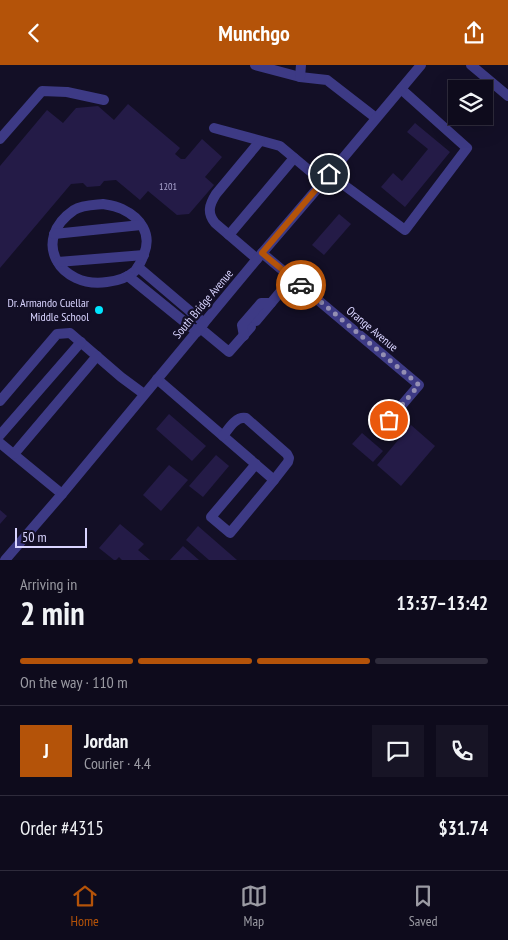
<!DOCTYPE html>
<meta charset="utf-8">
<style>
:root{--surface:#0e0b1c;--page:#171425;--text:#f1f3f6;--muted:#9b9ba3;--line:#2e2b3b;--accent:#b45309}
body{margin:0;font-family:"PT Sans Narrow",sans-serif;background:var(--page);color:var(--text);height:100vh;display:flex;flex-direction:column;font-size:19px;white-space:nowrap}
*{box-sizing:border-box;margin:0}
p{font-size:16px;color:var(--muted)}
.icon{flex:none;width:28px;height:28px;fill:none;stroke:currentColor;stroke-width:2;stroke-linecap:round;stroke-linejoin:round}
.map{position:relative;height:495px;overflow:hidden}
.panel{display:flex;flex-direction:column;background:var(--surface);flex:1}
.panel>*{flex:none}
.controls{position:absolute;left:448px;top:15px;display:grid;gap:10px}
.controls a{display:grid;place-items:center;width:45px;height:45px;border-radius:0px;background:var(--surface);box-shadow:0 5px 20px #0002,0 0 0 1px var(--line);font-size:25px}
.scale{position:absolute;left:15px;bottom:12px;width:72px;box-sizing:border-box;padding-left:5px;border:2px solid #d9d4ff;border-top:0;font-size:14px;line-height:18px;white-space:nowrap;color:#d9d4ff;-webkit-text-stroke:4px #130f26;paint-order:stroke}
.pin{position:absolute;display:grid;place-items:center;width:42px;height:42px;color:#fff;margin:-21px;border:2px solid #fff;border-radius:50%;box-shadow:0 1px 5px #0007}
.courier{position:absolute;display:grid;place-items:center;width:50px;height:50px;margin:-25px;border:4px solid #b45309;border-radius:50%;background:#fff;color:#222;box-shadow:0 1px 6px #0007}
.head em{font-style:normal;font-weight:800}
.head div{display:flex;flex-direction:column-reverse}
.head{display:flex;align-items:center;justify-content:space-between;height:85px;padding:0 20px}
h1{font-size:32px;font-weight:800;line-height:38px}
.bar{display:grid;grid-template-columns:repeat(4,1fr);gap:8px 5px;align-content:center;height:60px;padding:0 20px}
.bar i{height:6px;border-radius:4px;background:var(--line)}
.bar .current{background:var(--accent)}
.bar p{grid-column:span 4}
.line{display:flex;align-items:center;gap:12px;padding:0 20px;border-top:1px solid var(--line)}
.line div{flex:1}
.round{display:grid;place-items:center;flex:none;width:52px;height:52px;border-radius:0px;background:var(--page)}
header{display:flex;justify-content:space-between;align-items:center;height:65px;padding:0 20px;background:var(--accent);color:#fff;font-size:22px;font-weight:800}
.tabs{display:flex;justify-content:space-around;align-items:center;height:70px;border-top:1px solid var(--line);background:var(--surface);font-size:14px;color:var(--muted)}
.tabs a{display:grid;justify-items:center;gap:2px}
.tabs .current{color:var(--accent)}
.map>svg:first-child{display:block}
</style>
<header><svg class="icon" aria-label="back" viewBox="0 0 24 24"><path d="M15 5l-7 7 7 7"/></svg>Munchgo<svg class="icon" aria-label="share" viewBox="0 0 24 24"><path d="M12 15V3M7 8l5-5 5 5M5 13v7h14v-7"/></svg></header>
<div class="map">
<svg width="508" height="495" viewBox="0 0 508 495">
<rect width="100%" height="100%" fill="#130f26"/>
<g fill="#241b47">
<polygon points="128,39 180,83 175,89 181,94 185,94 202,74 222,92 205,112 214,120 189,149 177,150 148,126 140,135 116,115 104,116 100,121 87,122 83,118 71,119 0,203 0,101 47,45 63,58 76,43 98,41 114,55"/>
<polygon points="415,58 450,87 405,142 381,122 393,108 402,116 428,84 407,67"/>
<polygon points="339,149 351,159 324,190 312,180"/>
<polygon points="169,349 206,381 192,396 156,364"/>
<polygon points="411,360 435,381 401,421 377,400"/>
<polygon points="362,368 383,386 373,397 352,379"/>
<polygon points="216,390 229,401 203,432 189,421"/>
<polygon points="169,400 188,415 161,446 143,430"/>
<polygon points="0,445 7,451 0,459"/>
<polygon points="120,459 144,479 138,485 150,495 122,495 119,492 116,495 114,495 99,483"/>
<polygon points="198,461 237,495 209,495 186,475"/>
<polygon points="183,481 199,495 170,495"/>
</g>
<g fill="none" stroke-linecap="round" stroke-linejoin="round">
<g stroke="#3d3a85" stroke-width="10">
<polyline points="255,0 300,12 327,15 376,53"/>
<polyline points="471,0 508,31"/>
<polyline points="300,12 301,0"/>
<polyline points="214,63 280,81 323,117"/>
<polyline points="0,74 42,26 67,27 104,35"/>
<polyline points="329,109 405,165 467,83 401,24"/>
<path d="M103 139C109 140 116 141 122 144 141 153 152 169 144 189 142 195 139 201 135 206 127 213 117 216 107 217 60 224 30 175 74 145 82 140 94 140 103 139Z"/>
<polyline points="54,169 141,160"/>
<polyline points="229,170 294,93"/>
<polyline points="262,188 419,320 379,367"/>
<path d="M257 194 215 158C207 148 209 140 216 129L260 76"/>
<polyline points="58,197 144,190"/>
<polyline points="138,202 204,258"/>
<polyline points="128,211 197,267"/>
<polyline points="256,256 292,213"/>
<polyline points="200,263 229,287 251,262"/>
<polyline points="244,271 242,260 261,238 271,238"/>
<path d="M157 314C196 348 235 381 274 415L230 468 211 452 256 399"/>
<polyline points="0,336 57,269 70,268 121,312 144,329"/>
<polyline points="0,370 81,277"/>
<path d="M223 371C229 363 236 351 246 353L287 389 289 393 288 397 274 415"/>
<polyline points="0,378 62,429"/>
<polyline points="14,389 97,291"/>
<polyline points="5,495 62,429 257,194 323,117 421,0"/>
</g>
</g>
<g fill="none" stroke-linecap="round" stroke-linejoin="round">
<polyline stroke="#948fb3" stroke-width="5" stroke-dasharray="0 9" points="301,220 419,320 389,355"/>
<polyline stroke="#b45309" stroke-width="6" points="301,220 262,188 329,109"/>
</g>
<circle fill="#00e5ff" stroke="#130f26" stroke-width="2" cx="99" cy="245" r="5"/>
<g text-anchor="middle" stroke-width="4.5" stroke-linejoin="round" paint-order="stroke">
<g font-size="10" fill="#aca6d1">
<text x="168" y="125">1201</text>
</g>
<g font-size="12" fill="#d9d4ff" stroke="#130f26" text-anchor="end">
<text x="89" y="242">Dr. Armando Cuellar<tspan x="89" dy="14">Middle School</tspan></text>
</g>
<g font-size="12" fill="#d9d4ff" stroke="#130f26">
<text transform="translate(203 239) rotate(-50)" y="4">South Bridge Avenue</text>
<text transform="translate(372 264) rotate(40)" y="4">Orange Avenue</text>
</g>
</g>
</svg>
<div class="controls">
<a><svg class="icon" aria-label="layers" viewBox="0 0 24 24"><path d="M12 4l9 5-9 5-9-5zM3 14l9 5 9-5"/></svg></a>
</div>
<div class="scale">50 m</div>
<div class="pin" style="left:389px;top:355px;background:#ea580c"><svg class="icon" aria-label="bag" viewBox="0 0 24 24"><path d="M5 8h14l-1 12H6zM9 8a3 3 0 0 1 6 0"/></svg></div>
<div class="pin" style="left:329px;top:109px;background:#1f2937"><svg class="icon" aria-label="home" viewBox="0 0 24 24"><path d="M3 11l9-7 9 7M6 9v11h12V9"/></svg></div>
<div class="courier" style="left:301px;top:220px"><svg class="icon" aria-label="car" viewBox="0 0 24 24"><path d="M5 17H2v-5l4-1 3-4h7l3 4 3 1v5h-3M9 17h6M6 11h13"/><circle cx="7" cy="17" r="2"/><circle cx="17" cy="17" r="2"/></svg></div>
</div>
<section class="panel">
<div class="head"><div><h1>2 min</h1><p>Arriving in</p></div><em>13:37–13:42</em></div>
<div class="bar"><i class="current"></i><i class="current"></i><i class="current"></i><i></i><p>On the way · 110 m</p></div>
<div class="line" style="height:90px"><b class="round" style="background:var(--accent);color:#fff">J</b><div><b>Jordan</b><p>Courier · 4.4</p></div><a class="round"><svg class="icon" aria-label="chat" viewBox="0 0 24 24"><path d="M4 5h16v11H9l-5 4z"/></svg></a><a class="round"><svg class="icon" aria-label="phone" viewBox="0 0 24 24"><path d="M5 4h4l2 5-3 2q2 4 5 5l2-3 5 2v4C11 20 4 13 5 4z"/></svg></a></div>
<div class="line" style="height:65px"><div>Order #4315</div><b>$31.74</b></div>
</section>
<nav class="tabs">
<a class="current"><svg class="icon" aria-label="home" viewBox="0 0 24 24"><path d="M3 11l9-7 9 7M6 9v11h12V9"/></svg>Home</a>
<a><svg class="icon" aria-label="map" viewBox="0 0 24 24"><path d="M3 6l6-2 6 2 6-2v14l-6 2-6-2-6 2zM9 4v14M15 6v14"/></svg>Map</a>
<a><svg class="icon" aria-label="saved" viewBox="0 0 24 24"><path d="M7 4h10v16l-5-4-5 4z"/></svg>Saved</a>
</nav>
